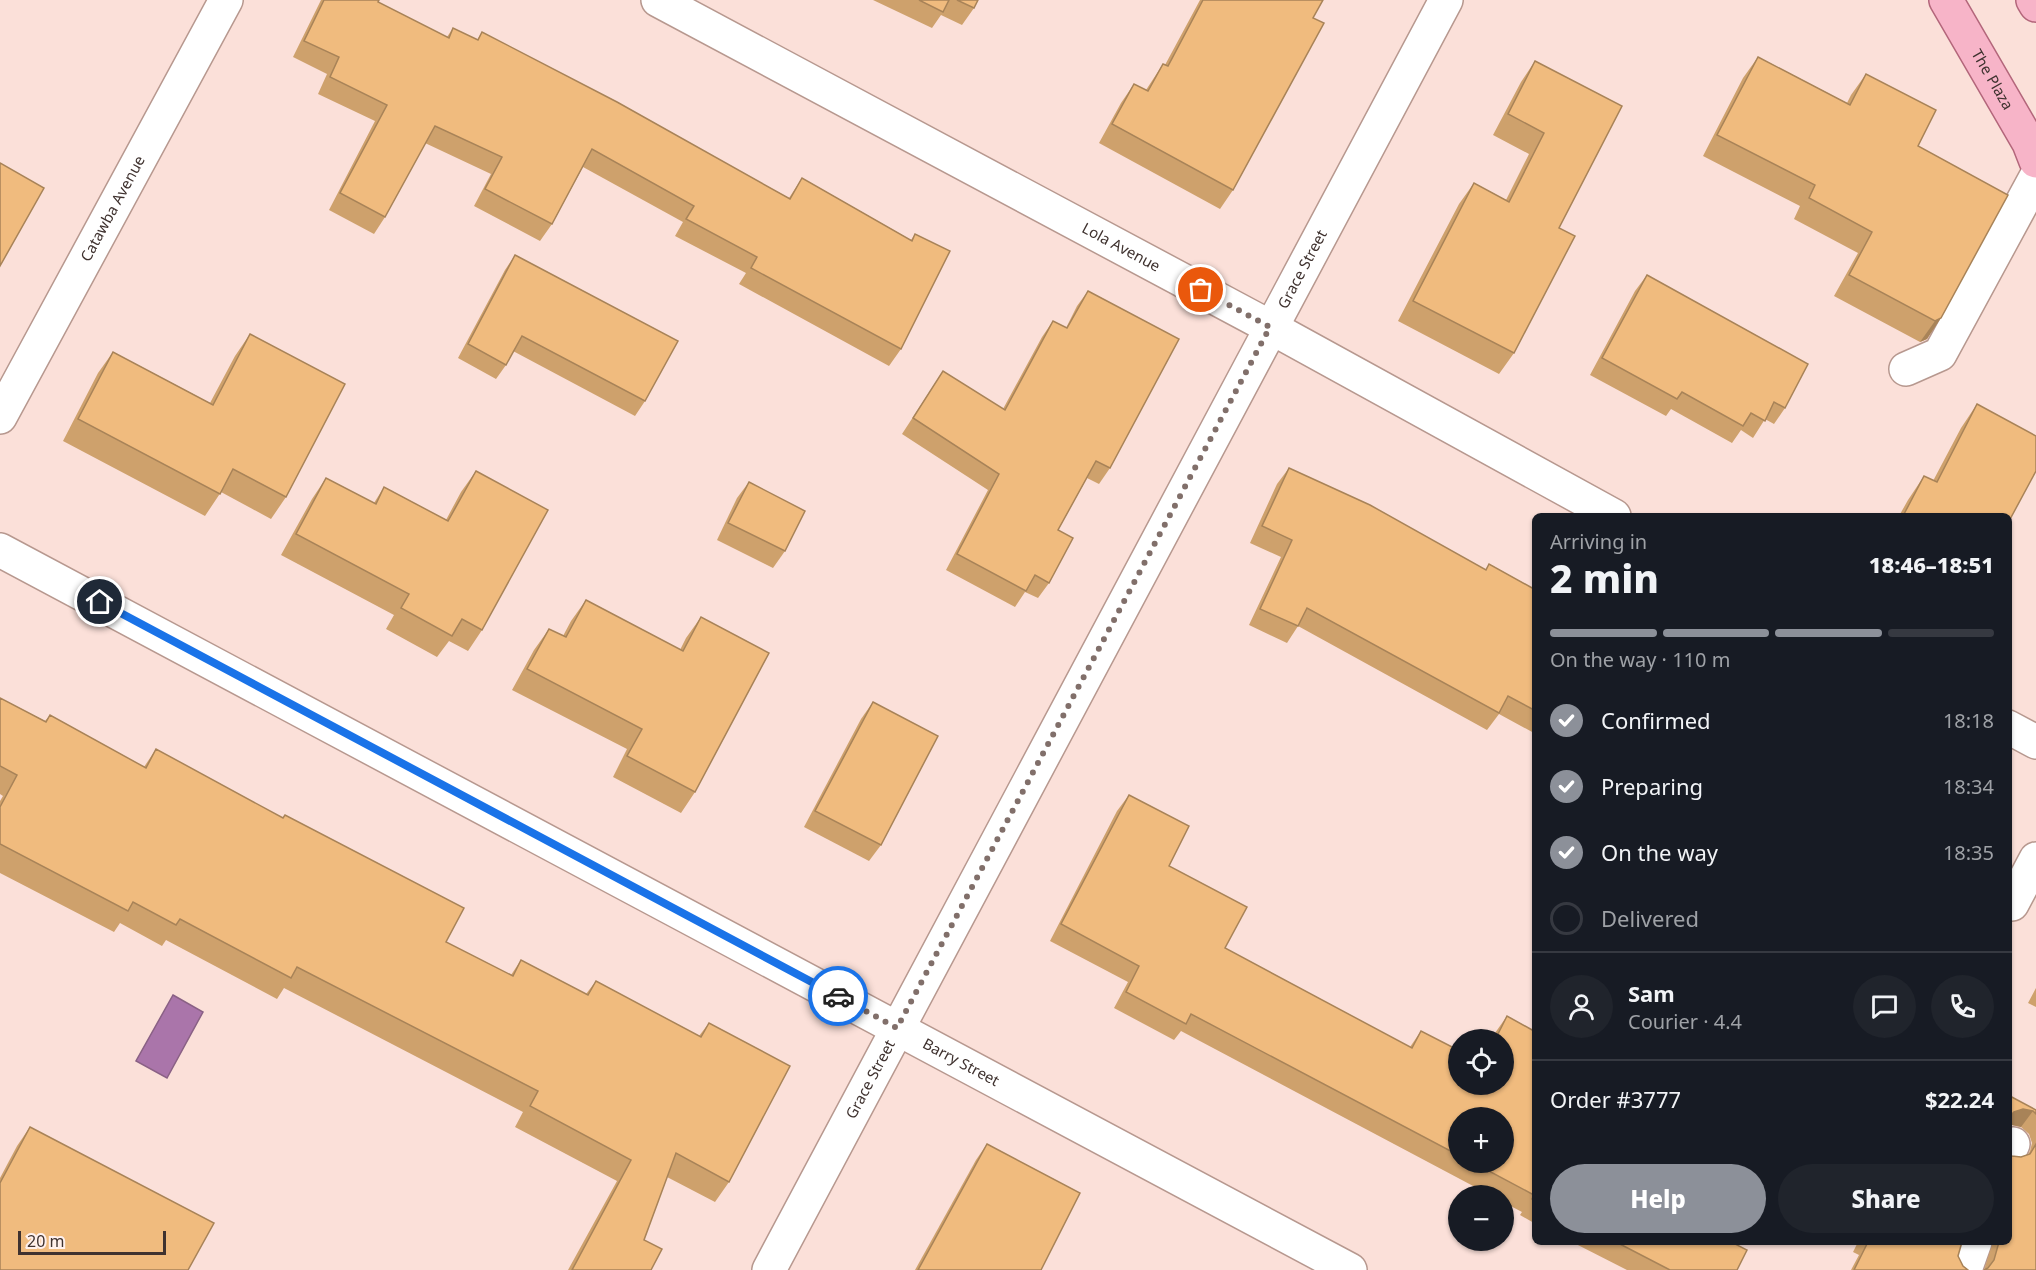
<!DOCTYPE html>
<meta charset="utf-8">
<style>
:root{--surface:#171b24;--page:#20242c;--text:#f1f3f6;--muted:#9ea1a6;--line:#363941;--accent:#8c9099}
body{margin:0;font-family:"Noto Sans",sans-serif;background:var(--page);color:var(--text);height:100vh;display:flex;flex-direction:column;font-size:22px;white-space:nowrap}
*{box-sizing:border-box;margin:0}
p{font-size:20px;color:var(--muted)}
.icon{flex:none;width:33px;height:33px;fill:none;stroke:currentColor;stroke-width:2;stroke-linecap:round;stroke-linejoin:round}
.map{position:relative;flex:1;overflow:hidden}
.drawer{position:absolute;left:1532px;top:513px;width:480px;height:732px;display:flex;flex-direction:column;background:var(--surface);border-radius:9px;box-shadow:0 2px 4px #0004}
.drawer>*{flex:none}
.tools{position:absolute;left:1448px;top:1029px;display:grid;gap:12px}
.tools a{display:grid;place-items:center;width:66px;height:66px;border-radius:50%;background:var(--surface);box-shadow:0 2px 4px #0004;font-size:30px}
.scale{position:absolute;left:18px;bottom:15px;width:148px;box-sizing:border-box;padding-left:6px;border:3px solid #3f322f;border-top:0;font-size:16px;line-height:21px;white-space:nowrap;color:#3f322f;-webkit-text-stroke:4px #fff1ed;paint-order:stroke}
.pin{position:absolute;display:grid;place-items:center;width:51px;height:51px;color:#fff;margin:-26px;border:3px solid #fff;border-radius:50%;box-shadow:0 2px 6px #0007}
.courier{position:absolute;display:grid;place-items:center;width:60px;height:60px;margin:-30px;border:4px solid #1a73e8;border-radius:50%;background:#fff;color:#222;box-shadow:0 2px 8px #0007}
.summary em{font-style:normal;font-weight:800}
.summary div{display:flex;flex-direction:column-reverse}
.summary{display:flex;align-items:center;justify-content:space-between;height:102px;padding:0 18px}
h1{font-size:39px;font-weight:800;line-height:45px}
.bar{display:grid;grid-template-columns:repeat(4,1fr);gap:9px 6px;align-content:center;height:72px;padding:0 18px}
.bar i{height:8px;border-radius:4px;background:var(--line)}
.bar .on{background:var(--accent)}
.bar p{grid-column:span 4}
.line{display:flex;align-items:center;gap:15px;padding:0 18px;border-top:2px solid var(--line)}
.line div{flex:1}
.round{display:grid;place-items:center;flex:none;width:63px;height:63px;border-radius:32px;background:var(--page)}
ol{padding:0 18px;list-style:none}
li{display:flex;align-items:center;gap:18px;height:66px}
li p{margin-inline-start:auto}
li .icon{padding:6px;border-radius:50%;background:var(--accent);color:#fff;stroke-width:4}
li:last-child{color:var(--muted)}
li i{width:33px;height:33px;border:3px solid var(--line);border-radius:50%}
.action{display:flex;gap:12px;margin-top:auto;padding:12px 18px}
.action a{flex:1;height:69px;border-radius:36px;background:var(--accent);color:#fff;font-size:24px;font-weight:800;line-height:69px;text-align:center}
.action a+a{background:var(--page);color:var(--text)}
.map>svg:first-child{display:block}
</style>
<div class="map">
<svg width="2036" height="1270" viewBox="0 0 2036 1270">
<rect width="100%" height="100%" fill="#fbe0d9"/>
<polygon fill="#aa75aa" stroke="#8a6185" stroke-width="1.5" points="173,995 203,1012 167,1078 136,1061"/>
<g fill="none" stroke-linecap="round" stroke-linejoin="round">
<defs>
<g id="minor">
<path id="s1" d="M658 0 1270 327 1614 516"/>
<polyline points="1906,369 1940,354 2036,177"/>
<path id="s2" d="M0 417 226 0"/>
<path id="s3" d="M0 550 1350 1270"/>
<polyline points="2008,727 2036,742"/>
<polyline points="2012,904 2036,859"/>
<polyline points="2008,1155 2013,1144"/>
<path id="s4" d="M769 1270 1446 0"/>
<polyline points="1965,1270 1975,1242"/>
</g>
<g id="major">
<path id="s5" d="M1946 0 2029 143 2036 161"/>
<polyline points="2033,0 2036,5"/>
</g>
</defs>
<use href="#minor" stroke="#b7988f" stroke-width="36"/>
<use href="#major" stroke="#b3667b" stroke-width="36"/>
<use href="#minor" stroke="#fff" stroke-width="33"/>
<use href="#major" stroke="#f7b4c8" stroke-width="33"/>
</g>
<g fill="#cea16c" fill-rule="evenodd">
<polygon points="321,0 379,0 378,2 447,37 453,28 477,40 482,32 789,198 802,178 911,240 915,234 901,349 889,366 739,284 746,273 675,236 683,222 583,167 552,224 540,241 474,206 491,174 425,143 385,217 374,234 329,210 375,121 318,94 327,74 293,57"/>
<polygon points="873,0 978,0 974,8 962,25 941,15 932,28"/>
<polygon points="1200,0 1323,0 1313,18 1233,190 1220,209 1099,143 1121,103 1134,84 1146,90 1163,64 1165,65"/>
<polygon points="1758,57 1847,103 1851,95 1866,74 1918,146 2008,195 1927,339 1920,342 1834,296 1858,253 1794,219 1800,206 1703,156 1743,78"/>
<polygon points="1535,61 1559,228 1514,353 1499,374 1398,321 1459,204 1474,183 1506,200 1529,154 1493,135 1521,82"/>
<polygon points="515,255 645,401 635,416 513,351 506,365 496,379 458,358 505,270"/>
<polygon points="1647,275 1785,408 1774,424 1765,419 1753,438 1741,430 1732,443 1671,409 1666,416 1590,375 1635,291"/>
<polygon points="1088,291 1110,468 1099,484 1087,478 1058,530 1049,583 1038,598 1025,592 1015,607 946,570 988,490 902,434 943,371 1003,409 1042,337 1053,321 1066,328 1077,306"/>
<polygon points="250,334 286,497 271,519 221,492 205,516 63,441 98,373 113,352 210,403 235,356"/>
<polygon points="1977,404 2008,516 1899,516 1908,500 1924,476 1933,481 1961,428"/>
<polygon points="1289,468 1485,570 1489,564 1534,589 1534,733 1499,714 1487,730 1298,626 1287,643 1249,625 1281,557 1250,543 1277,484"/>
<polygon points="476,471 482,630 468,651 449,641 437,657 386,629 394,615 281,555 312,499 326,478 374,503 384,487 446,520 461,492"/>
<polygon points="749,482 785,551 773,568 717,540 737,498"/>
<polygon points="586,600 680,650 686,638 701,617 695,792 681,813 613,777 627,749 512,690 534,650 549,629 563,636 571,621"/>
<polygon points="0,698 45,721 50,715 144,767 156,749 446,942 511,975 521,960 586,994 596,981 699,1036 709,1023 729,1182 715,1202 667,1177 644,1240 651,1270 568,1270 617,1181 515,1127 523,1112 284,988 277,999 166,940 162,946 120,923 114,932 0,873 0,801 3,796 0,794"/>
<polygon points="873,702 881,845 869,861 804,827 861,719"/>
<path d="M1129 795 1169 866 1225 948 1410 1047 1421 1031 1503 1084V1040H1492L1495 1033 1507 1016 1534 1031V1223L1520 1215 1522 1212 1503 1202V1196H1492L1181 1031 1174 1040 1114 1008 1128 982 1050 941 1117 811ZM1458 1118 1503 1162H1458Z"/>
<polygon points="2036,988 2036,1007 2028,1003"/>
<polygon points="2008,1095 2036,1110 2036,1270 1984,1270 1993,1242 2008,1242 2012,1156 2021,1157 2028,1155 2030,1151 2032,1143 2029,1134 2021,1127 2012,1125 2008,1126"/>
<polygon points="30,1127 0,1270 0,1178 17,1146"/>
<polygon points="987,1144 1041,1270 915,1270 976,1160"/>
<polygon points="1572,1242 1736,1242 1735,1244 1737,1270 1627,1270"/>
<polygon points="1858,1242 1962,1242 1958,1256 1963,1266 1968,1270 1851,1270 1859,1255 1853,1252"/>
</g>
<g fill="#a88358">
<polygon points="1941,318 1927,339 1920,342 1935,321"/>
<polygon points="2023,1109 2033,1111 2021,1127 2012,1125 2008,1126 2008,1118 2014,1112"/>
</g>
<g fill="#f0bb7e" stroke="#a88358" stroke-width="1.5">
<polygon points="324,0 379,0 378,2 449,38 453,28 478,40 482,32 617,102 790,199 802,178 912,241 915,234 950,251 901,349 751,268 757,257 686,219 694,206 592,149 552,224 485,189 502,157 435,126 385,217 340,193 387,105 330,77 339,57 304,41"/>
<polygon points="919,0 949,0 943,12"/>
<polygon points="957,0 978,0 974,8"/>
<polygon points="1203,0 1323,0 1313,18 1324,23 1233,190 1112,124 1134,84 1148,91 1163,64 1168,66"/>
<polygon points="1758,57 1850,105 1866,74 1936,110 1918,146 2008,195 1941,318 1935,321 1849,275 1872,232 1809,198 1815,185 1717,135"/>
<polygon points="1535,61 1622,106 1559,228 1575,236 1514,353 1413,301 1474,183 1509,202 1544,133 1508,114"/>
<polygon points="0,163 44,188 0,266"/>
<polygon points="515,255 678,341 645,401 522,336 506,365 468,344"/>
<polygon points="1647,275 1808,364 1785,408 1774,402 1765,421 1751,413 1743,426 1682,392 1677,399 1602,358"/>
<polygon points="1088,291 1179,339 1110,468 1096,461 1058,530 1073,538 1049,583 1035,575 1026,591 957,554 999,474 913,418 943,371 1005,410 1053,321 1067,328"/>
<polygon points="250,334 345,384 286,497 233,469 220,494 78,419 113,352 213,405"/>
<polygon points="1977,404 2036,436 2036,471 2008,523 2008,516 1903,516 1924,476 1937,482"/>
<polygon points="1289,468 1370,505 1486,570 1489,564 1534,589 1534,710 1508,696 1499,713 1307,608 1298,626 1260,609 1292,540 1262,526"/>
<polygon points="476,471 548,510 482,630 462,619 452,636 401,608 409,594 296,534 326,478 376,504 384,487 448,521"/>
<polygon points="749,482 805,511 785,551 728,523"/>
<polygon points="586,600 683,651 701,617 769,653 695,792 627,756 642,729 527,669 549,629 566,637"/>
<polygon points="0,698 46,722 50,715 146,768 156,749 283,818 285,815 464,908 446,942 513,976 521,960 588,995 596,981 701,1037 709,1023 790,1066 729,1182 676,1153 644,1240 662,1249 651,1270 572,1270 631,1160 530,1106 538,1091 297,967 291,978 180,919 176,925 133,902 128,911 0,844 0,807 17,775 0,766"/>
<polygon points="873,702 938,736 881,845 815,811"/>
<polygon points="1129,795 1189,826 1169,866 1247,907 1225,948 1412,1048 1421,1031 1458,1050 1458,1084 1503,1084 1503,1040 1495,1040 1507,1016 1534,1031 1534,1200 1532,1199 1534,1195 1472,1162 1503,1162 1503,1118 1458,1118 1458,1155 1191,1014 1186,1024 1126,992 1139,966 1061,924"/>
<polygon points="2008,1095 2036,1110 2036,1114 2033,1111 2023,1109 2014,1112 2008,1118"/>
<polygon points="30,1127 214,1223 188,1270 0,1270 0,1183"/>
<polygon points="987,1144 1080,1193 1041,1270 918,1270"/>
<polygon points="2036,1144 2036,1270 1984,1270 1988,1268 1994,1260 1999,1242 2008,1242 2008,1153 2012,1156 2021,1157 2030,1154"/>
<polygon points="1616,1242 1736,1242 1735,1244 1747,1250 1737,1270 1670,1270"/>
<polygon points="1868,1242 1962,1242 1958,1256 1963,1266 1968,1270 1854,1270"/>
</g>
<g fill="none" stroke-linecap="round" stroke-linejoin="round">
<polyline stroke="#816f6a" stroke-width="6" stroke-dasharray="0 10.8" points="838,996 897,1028 1270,327 1201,290"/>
<polyline stroke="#1a73e8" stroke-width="8" points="100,602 838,996"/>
</g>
<g text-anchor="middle" stroke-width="4.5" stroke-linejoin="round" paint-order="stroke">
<g font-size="15" fill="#3f322f" stroke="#fff1ed">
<text dy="5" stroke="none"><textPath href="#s5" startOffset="92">The Plaza</textPath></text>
<text dy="5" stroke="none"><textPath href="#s2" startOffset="237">Catawba Avenue</textPath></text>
<text dy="5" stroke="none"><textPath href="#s1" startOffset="525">Lola Avenue</textPath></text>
<text dy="5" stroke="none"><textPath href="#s4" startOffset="1134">Grace Street</textPath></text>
<text dy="5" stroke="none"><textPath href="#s3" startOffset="1089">Barry Street</textPath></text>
<text dy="5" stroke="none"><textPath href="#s4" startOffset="216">Grace Street</textPath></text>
</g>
</g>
</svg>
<div class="tools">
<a><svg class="icon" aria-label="locate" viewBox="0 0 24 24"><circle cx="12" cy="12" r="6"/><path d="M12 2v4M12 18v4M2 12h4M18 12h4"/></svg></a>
<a>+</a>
<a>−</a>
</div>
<div class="scale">20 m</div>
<div class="pin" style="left:1201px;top:290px;background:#ea580c"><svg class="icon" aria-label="bag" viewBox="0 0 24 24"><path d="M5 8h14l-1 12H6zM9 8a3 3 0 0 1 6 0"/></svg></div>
<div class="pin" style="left:100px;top:602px;background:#1f2937"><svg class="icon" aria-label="home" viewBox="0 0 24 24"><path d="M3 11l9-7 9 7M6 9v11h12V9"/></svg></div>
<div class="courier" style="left:838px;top:996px"><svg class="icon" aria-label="car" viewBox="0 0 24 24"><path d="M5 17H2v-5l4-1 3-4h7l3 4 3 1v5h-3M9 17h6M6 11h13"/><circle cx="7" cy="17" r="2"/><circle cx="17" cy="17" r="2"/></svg></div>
<section class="drawer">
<div class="summary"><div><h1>2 min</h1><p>Arriving in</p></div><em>18:46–18:51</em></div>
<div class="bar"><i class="on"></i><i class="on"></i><i class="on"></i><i></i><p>On the way · 110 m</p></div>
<ol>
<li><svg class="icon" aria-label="check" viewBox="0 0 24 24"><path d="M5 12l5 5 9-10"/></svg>Confirmed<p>18:18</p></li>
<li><svg class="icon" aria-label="check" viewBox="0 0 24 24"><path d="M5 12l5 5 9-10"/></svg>Preparing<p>18:34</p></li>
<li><svg class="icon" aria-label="check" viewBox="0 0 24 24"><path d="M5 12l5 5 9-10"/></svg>On the way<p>18:35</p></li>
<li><i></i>Delivered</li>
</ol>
<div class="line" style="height:108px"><a class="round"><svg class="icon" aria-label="person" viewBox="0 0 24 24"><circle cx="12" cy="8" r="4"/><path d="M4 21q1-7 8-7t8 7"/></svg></a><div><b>Sam</b><p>Courier · 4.4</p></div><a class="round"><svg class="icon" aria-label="chat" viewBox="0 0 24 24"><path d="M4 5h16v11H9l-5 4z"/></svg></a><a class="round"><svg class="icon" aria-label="phone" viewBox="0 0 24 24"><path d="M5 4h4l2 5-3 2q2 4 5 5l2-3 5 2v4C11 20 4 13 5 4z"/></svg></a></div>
<div class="line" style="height:78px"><div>Order #3777</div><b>$22.24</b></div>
<div class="action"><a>Help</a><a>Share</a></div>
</section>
</div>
